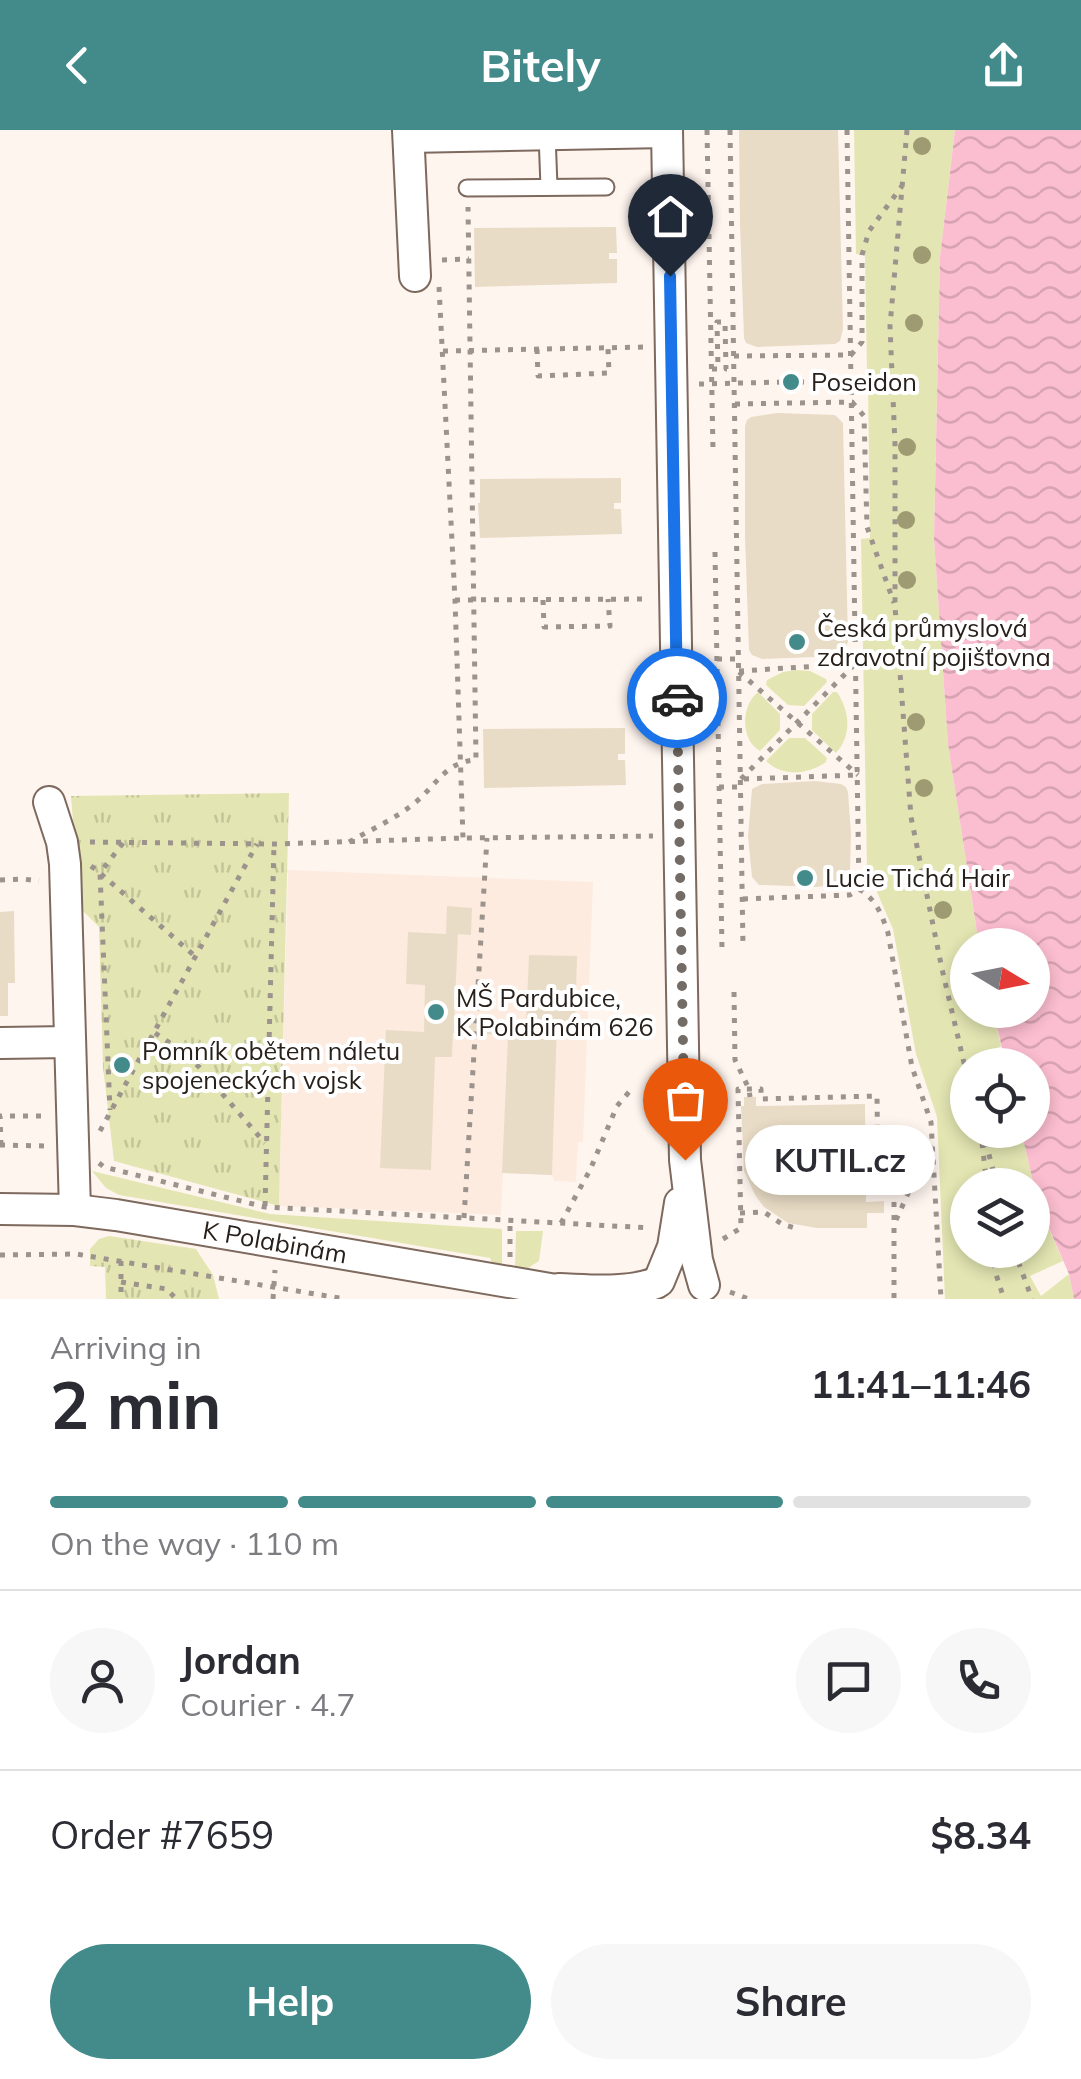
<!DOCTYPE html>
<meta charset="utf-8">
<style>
:root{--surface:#fff;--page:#f7f7f7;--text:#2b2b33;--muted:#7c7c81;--line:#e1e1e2;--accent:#438b8a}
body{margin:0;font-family:Mulish,sans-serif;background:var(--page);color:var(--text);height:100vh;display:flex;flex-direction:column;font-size:38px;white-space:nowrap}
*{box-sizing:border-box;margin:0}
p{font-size:32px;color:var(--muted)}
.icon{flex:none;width:55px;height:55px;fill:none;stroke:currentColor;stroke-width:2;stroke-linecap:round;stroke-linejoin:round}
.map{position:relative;height:1169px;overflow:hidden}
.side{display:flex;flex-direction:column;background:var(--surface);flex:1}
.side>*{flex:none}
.needle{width:65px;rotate:100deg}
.tools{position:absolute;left:950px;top:798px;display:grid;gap:20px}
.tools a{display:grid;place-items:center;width:100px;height:100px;border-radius:50%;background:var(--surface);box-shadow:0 5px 15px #0003;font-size:50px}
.pin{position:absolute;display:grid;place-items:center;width:85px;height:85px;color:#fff;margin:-102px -42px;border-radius:50% 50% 50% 0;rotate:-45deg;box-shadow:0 0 10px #0007}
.pin .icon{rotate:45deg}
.courier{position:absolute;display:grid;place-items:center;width:100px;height:100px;margin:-50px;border:8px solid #1a73e8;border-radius:50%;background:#fff;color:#222;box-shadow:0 2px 12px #0007}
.bubble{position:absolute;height:70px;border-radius:35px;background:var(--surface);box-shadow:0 5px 15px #0003;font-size:32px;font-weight:700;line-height:70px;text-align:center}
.summary em{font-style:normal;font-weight:700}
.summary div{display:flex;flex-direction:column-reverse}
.summary{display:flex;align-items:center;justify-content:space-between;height:170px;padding:0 50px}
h1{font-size:65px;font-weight:700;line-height:75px}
.bar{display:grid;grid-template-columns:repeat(4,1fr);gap:15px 10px;align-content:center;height:120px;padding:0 50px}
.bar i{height:12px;border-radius:8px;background:var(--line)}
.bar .on{background:var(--accent)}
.bar p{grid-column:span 4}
.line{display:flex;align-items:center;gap:25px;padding:0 50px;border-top:2px solid var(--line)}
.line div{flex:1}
.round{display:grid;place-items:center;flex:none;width:105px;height:105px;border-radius:52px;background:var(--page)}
.primary-button{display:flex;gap:20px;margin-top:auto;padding:20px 50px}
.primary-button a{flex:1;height:115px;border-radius:60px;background:var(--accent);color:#fff;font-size:40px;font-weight:700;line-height:115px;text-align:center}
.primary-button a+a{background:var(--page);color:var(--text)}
header{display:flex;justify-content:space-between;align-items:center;height:130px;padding:0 50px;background:var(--accent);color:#fff;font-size:45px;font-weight:700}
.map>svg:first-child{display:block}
</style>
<header><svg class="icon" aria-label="back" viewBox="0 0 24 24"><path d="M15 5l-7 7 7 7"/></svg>Bitely<svg class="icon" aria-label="share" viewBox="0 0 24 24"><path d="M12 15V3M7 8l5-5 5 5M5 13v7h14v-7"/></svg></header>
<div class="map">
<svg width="1081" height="1169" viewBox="0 0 1081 1169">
<defs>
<pattern id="park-tufts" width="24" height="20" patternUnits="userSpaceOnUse" patternTransform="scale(2.5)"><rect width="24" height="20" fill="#e3e6b2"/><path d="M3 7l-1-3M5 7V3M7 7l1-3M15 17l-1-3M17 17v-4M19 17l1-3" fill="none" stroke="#c3c598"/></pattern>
<pattern id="water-waves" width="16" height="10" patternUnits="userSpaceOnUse" patternTransform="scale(2.5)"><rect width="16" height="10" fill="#fbbdd0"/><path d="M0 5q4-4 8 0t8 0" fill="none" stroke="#d7a2b2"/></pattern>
</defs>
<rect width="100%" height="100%" fill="#fff5ef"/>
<polygon fill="#fdebdf" points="288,740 593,752 583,1012 578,1013 576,1052 554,1051 552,1045 503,1043 501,1085 279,1076"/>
<g fill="#e3e6b2" fill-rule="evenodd">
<path d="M854 0H955L940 127 934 409 948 614 979 815H968V880H993L1001 916 977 927 979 935H968V1000H1021L1038 1073 1063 1131 1030 1146 1041 1166 1069 1144 1074 1169H945L937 987 916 924 893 799 867 739 861 409 870 408 868 257H861V244H867L865 125 856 124ZM968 1055H1032V1120H968Z"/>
<polygon points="796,540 810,541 826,549 827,552 804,576 788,575 766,555 767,550 783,542"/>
<path d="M758 562 780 584V600L760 621C740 610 741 575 758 562Z"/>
<path d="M833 562H837C850 582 852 605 836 623L812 600V584Z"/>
<path d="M789 608H805L827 628 826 632C807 645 783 647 766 631Z"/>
<polygon points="92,1041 270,1084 502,1099 502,1138 494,1137 490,1128 119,1065 106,1058"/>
<polygon points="516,1101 543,1101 539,1131 525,1140 515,1140"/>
</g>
<g fill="url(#park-tufts)">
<polygon points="289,663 279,1076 114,1031 103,937 99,797 80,778 71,666"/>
<polygon points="109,1106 196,1119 213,1145 219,1169 106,1169 105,1137 90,1136 90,1119 99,1109"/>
</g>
<polygon fill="url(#water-waves)" points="955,0 1081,0 1081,1169 1074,1169 1069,1144 1038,1073 1021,1000 1032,1000 1032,935 1006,935 993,880 1032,880 1032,815 979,815 948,614 934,409 940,127"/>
<g fill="#e9dcc6" fill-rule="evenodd">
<polygon points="739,0 838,0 843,199 840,211 835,214 757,217 746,213 744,208 740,94"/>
<polygon points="616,97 617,123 609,123 609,129 617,129 617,153 475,157 474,98"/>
<polygon points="777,283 835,285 843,293 848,511 845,523 841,526 762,529 752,525 749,520 745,406 745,296 747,290 751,287"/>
<polygon points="621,348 621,373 614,373 614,379 621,379 622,404 480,408 478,373 480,373 480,349"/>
<polygon points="625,598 625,624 618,624 618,630 625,630 626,655 484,658 483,599"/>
<polygon points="815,651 841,654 846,657 848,662 851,703 850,744 848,750 843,753 817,757 759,755 752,747 748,706 752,659 762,654"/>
<polygon points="447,776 472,778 471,805 458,804 454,892 526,894 529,825 577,826 575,895 557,894 552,1045 502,1043 508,905 453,903 452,927 435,927 431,1040 380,1038 386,900 424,902 425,855 406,854 408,802 446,804"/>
<polygon points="14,781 15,853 8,853 8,886 0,886 0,782"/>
<path d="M744 967H756V976L865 974 866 1072 884 1071V1083H867V1098H817L788 1093 764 1077 755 1065 744 1041 741 976H744ZM784 1008H844V1054H821L806 1052 795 1044 787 1032Z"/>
</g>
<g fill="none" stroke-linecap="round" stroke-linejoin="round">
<defs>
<g id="lane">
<polyline points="547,4 549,57"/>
<polyline points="467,58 606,57"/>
</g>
<g id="street">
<polyline points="408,0 415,146"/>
<polyline points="667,0 685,1030 697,1130 704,1155"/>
<polyline points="409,7 667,2"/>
<polyline points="49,672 62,712 65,734 75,1080"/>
<polyline points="0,913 70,912"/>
<polyline points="0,1079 75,1080 116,1085 550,1159 579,1169"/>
<polyline points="659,1151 673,1117 680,1073"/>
<path d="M559 1159C590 1160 626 1164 656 1153"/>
</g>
</defs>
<use href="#lane" stroke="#7d695d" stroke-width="19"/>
<use href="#street" stroke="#7d695d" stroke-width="34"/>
<g stroke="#9d938d" stroke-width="5" stroke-dasharray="5 8" stroke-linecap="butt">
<polyline points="707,0 713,321"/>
<polyline points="730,0 743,817"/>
<polyline points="847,0 859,759"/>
<polyline points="907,0 890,196 895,315 895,477 911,687 942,839 968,950"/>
<polyline points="442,130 469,129"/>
<polyline points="439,157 455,470 463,708"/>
<polyline points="537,219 538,246 609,243 608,219"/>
<polyline points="443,221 645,217"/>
<polyline points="734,226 851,225 862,212 862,125 869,101 902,56"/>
<polyline points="712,239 718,239 717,192 725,192 726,239 734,239"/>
<circle cx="791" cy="252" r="8"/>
<polyline points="799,252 851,251"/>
<polyline points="699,254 783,252"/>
<polyline points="735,274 852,272 864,286 867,397 894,473"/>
<polyline points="715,422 722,819"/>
<polyline points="455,470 649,469"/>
<polyline points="543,470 544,497 610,496 608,469"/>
<polyline points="717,529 739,529"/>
<polyline points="739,541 853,534"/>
<polyline points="739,542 858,645"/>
<polyline points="741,649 855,534"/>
<polyline points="744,649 858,645"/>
<polyline points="719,657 741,657"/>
<polyline points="90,712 274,714 463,708 653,706"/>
<path d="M349 712C370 700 393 690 412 675 435 658 445 631 476 630L468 77"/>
<polyline points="123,713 100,743 196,827"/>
<polyline points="91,736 100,743 110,980"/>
<polyline points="0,750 23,749 39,751"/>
<path d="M859 759C876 769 882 785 888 803L912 937 931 992 941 1169"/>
<polyline points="743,769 850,765 858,760"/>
<polyline points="734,862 735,930 749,959 750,967"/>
<polyline points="155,903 182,921 199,937 265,1013"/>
<polyline points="980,1000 987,1017 997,1055"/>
<polyline points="100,1001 257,714"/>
<polyline points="982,1013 987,1055"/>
<polyline points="0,1015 46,1016"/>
<polyline points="1,1015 0,986 46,986"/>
<polyline points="99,1033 104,1037 265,1077 651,1098"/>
<polyline points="866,1049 894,1048 894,1169"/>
<polyline points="265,1076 274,714"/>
<polyline points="740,1083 764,1082 782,1094 798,1099"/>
<polyline points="464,1088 487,708"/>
<polyline points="896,1090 931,1013"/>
<polyline points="561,1093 590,1040 617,976 629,962"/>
<polyline points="723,1109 741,1098 738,959 761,959 761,969 877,966 878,1048"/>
<polyline points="993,1120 995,1141 1004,1169"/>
<polyline points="1014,1120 1032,1169"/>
<polyline points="0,1125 76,1124 345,1169"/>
<polyline points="510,1127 510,1090"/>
<polyline points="121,1131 121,1169"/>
<polyline points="121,1152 167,1159 176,1169"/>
<polyline points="730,1162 749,1169"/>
<polyline points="273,1169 275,1140"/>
</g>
<use href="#lane" stroke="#fff" stroke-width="15"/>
<use href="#street" stroke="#fff" stroke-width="30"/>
</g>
<g fill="#9e9a72">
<circle cx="922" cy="16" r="9"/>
<circle cx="922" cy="125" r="9"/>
<circle cx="914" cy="193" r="9"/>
<circle cx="907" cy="317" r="9"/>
<circle cx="906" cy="390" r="9"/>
<circle cx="907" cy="450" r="9"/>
<circle cx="909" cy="528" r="9"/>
<circle cx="916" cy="592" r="9"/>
<circle cx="924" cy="658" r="9"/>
<circle cx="943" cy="780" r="9"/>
</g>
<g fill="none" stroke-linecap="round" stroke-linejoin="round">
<polyline stroke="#736b65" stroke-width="10" stroke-dasharray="0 18" points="677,568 685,1030"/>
<polyline stroke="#1a73e8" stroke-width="12" points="670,146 677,568"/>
</g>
<g fill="#438b8a" stroke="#fff" stroke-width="4">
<circle cx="791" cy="252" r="10"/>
<circle cx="797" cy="512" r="10"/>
<circle cx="805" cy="748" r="10"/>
<circle cx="436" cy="882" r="10"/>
<circle cx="122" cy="935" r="10"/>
</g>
<g text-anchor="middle" stroke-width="8" stroke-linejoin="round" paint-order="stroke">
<g font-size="25" fill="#28201a" stroke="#fff" text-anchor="start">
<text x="811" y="261">Poseidon</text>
<text x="817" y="507">Česká průmyslová<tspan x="817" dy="29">zdravotní pojišťovna</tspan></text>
<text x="825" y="757">Lucie Tichá Hair</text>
<text x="456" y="877">MŠ Pardubice,<tspan x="456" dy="29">K Polabinám 626</tspan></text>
<text x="142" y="930">Pomník obětem náletu<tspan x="142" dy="29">spojeneckých vojsk</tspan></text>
</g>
<g font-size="25" fill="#28201a" stroke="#fff">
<text transform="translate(275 1112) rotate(10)" y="9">K Polabinám</text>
</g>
</g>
</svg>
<div class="tools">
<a><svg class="needle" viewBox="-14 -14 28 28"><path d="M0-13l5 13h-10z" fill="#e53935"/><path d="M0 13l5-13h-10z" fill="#7c7c81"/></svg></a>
<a><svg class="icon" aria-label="locate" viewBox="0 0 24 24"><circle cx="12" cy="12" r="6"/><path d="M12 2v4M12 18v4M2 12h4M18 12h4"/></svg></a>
<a><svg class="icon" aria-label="layers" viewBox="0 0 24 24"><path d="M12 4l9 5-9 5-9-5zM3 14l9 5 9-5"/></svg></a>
</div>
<div class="pin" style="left:685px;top:1030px;background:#ea580c"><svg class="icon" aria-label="bag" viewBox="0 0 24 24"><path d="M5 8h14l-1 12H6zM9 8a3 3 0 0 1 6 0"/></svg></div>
<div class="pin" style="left:670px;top:146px;background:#1f2937"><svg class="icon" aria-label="home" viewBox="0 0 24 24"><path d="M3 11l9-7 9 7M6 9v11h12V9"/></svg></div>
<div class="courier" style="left:677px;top:568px"><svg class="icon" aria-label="car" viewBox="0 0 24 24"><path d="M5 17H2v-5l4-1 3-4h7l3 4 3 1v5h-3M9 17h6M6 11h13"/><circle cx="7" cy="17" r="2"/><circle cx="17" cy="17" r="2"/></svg></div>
<div class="bubble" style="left:745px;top:995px;width:190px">KUTIL.cz</div>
</div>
<section class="side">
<div class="summary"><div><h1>2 min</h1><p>Arriving in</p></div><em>11:41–11:46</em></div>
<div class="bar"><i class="on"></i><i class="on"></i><i class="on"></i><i></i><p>On the way · 110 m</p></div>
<div class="line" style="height:180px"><a class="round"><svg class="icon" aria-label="person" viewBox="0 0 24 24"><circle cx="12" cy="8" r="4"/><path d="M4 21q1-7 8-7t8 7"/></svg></a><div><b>Jordan</b><p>Courier · 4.7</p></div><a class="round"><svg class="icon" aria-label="chat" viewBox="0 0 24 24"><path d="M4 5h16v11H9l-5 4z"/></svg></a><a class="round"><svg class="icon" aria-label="phone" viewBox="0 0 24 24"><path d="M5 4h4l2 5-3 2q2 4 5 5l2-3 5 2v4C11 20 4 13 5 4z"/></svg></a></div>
<div class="line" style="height:130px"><div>Order #7659</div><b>$8.34</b></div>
<div class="primary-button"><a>Help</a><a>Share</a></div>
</section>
